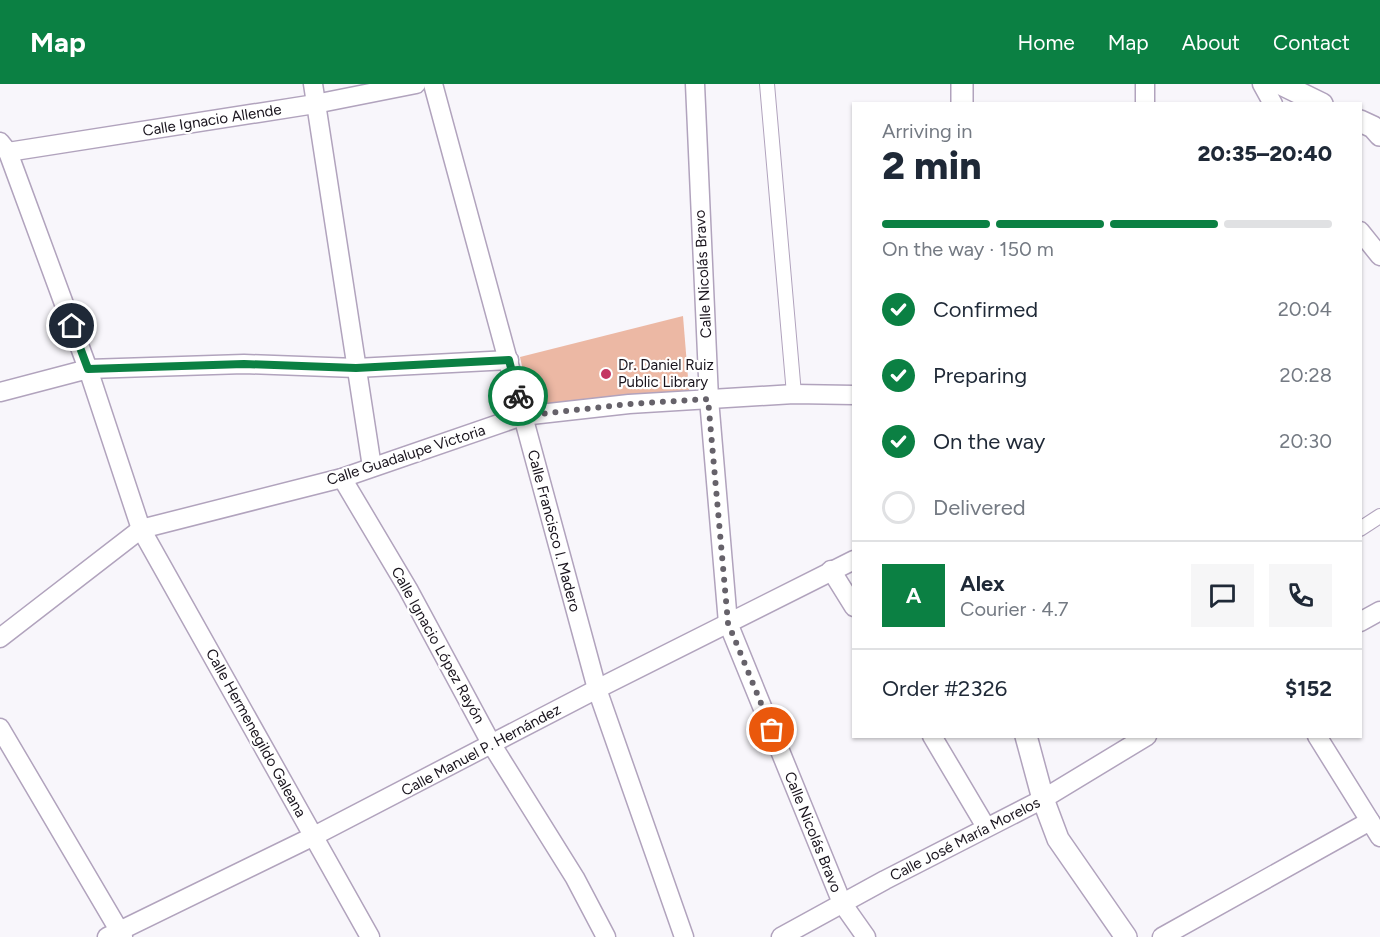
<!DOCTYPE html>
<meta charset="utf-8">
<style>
:root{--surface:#fff;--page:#f6f6f7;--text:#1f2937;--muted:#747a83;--line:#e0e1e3;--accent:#0b8043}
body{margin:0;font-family:Figtree,sans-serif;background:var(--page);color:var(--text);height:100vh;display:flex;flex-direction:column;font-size:22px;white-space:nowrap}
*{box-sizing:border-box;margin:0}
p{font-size:20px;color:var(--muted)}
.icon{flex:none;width:33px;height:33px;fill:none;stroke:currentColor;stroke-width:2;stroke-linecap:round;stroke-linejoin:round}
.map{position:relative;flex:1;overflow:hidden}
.drawer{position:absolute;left:852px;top:18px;width:510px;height:636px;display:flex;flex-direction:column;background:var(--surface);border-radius:0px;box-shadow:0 2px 4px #0004}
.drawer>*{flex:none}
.pin{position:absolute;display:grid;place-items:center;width:51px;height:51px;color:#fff;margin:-26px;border:3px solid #fff;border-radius:50%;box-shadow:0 2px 6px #0007}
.courier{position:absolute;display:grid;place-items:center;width:60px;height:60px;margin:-30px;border:4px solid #0b8043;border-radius:50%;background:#fff;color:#222;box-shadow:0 2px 8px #0007}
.summary em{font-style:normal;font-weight:800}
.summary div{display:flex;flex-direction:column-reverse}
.summary{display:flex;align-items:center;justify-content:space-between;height:102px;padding:0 30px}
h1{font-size:39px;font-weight:800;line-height:45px}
.bar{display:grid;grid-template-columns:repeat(4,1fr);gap:9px 6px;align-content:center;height:72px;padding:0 30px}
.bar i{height:8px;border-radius:4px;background:var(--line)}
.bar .on{background:var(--accent)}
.bar p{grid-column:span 4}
.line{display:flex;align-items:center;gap:15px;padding:0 30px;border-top:2px solid var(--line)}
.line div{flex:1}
.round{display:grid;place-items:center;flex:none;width:63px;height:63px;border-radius:0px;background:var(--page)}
ol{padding:0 30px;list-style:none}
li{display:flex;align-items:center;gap:18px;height:66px}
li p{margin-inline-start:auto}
li .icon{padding:6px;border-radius:50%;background:var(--accent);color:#fff;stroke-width:4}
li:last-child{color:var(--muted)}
li i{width:33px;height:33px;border:3px solid var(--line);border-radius:50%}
header{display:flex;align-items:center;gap:36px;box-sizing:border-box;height:84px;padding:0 30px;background:var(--accent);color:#fff}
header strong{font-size:28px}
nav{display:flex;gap:33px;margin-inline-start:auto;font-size:21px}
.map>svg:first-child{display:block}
</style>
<header>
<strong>Map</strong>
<nav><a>Home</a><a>Map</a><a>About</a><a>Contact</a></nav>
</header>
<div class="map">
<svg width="1380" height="853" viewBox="0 0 1380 853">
<rect width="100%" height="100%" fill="#f8f6fb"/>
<polygon fill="#ecb8a4" points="683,232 689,306 531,324 520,273"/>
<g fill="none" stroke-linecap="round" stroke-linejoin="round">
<defs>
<g id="pedestrian">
<polyline points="767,0 794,310"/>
<polyline points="1360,445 1380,432"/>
</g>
<g id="minor">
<polyline points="313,0 372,383"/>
<polyline points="433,0 597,605 684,853"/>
<polyline points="695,0 709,315 728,539 842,819 866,853"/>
<polyline points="1262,0 1273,20"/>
<polyline points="1145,20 1145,0"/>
<polyline points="0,58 8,68 88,285 141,445 370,853"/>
<polyline points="8,68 315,20 416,0"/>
<polyline points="1360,147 1380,172"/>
<polyline points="0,308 88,285 244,280 356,284 509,276"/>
<polyline points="342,394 408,505 492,661 575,794 606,853"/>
<polyline points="831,486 854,523"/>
<polyline points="1360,538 1380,527"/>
<polyline points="0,554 141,445 342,394 522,332 629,320 794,310 854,311"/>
<polyline points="0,644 123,853"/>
<polyline points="932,652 986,743"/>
<polyline points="1317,652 1380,753"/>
<polyline points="107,853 314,752 597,605 854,476"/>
<polyline points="781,853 885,796 1043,715 1147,652"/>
<polyline points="1162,853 1370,737"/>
</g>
<g id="tertiary">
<polyline points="1281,0 1322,20"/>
<polyline points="962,20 962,0"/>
<polyline points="1360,37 1373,43 1380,51"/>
<polyline points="1026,652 1043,715 1058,755 1126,853"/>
</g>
</defs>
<use href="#pedestrian" stroke="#b1a3bd" stroke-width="16"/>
<use href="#minor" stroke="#b1a3bd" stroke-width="21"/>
<use href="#tertiary" stroke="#b1a3bd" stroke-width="24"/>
<use href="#pedestrian" stroke="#fff" stroke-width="14"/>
<use href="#minor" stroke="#fff" stroke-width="18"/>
<use href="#tertiary" stroke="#fff" stroke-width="21"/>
</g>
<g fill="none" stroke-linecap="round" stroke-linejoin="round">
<polyline stroke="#66626a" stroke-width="6" stroke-dasharray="0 10.8" points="518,312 522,332 629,320 708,315 728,539 772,646"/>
<polyline stroke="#0b8043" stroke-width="8" points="72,242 88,285 244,280 356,284 509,276 518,312"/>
</g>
<circle fill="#c43662" stroke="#fff" stroke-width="2" cx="606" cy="290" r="6"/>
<g text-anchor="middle" stroke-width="4.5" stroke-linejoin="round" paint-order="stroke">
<g font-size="15" fill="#18131c" stroke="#fff">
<text transform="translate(212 36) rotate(-9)" y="5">Calle Ignacio Allende</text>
<text transform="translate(703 190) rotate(-93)" y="5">Calle Nicolás Bravo</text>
<text transform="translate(406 371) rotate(-18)" y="5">Calle Guadalupe Victoria</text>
<text transform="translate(554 447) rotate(75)" y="5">Calle Francisco I. Madero</text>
<text transform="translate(438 561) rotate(61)" y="5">Calle Ignacio López Rayón</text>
<text transform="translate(256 649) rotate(61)" y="5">Calle Hermenegildo Galeana</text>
<text transform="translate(481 666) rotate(-28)" y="5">Calle Manuel P. Hernández</text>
<text transform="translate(813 748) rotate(68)" y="5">Calle Nicolás Bravo</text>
<text transform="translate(965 755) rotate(-27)" y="5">Calle José María Morelos</text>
</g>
<g font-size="15" fill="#18131c" stroke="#fff" text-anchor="start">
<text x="618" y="286">Dr. Daniel Ruiz<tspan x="618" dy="17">Public Library</tspan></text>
</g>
</g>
</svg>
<div class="pin" style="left:772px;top:646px;background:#ea580c"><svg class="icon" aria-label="bag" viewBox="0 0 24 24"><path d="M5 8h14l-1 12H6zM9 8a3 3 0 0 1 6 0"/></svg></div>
<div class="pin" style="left:72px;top:242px;background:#1f2937"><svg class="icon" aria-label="home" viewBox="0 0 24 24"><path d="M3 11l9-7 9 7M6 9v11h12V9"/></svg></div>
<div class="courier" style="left:518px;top:312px"><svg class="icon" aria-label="bike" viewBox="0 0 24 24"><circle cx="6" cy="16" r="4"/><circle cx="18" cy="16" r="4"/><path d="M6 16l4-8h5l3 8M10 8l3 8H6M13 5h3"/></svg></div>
<section class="drawer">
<div class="summary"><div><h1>2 min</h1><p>Arriving in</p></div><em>20:35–20:40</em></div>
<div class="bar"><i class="on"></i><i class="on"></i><i class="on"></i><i></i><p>On the way · 150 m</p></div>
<ol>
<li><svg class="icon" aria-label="check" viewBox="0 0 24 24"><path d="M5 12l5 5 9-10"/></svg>Confirmed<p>20:04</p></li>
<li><svg class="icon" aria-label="check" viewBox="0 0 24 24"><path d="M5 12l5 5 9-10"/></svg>Preparing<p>20:28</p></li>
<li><svg class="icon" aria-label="check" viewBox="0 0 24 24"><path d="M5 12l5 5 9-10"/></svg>On the way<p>20:30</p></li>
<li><i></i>Delivered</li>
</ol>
<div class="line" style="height:108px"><b class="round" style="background:var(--accent);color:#fff">A</b><div><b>Alex</b><p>Courier · 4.7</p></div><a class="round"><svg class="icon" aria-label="chat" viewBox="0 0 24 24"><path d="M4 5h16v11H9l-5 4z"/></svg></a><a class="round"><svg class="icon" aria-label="phone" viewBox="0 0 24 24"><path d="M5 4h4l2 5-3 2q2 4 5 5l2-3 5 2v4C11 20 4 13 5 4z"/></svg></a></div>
<div class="line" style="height:78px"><div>Order #2326</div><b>$152</b></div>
</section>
</div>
